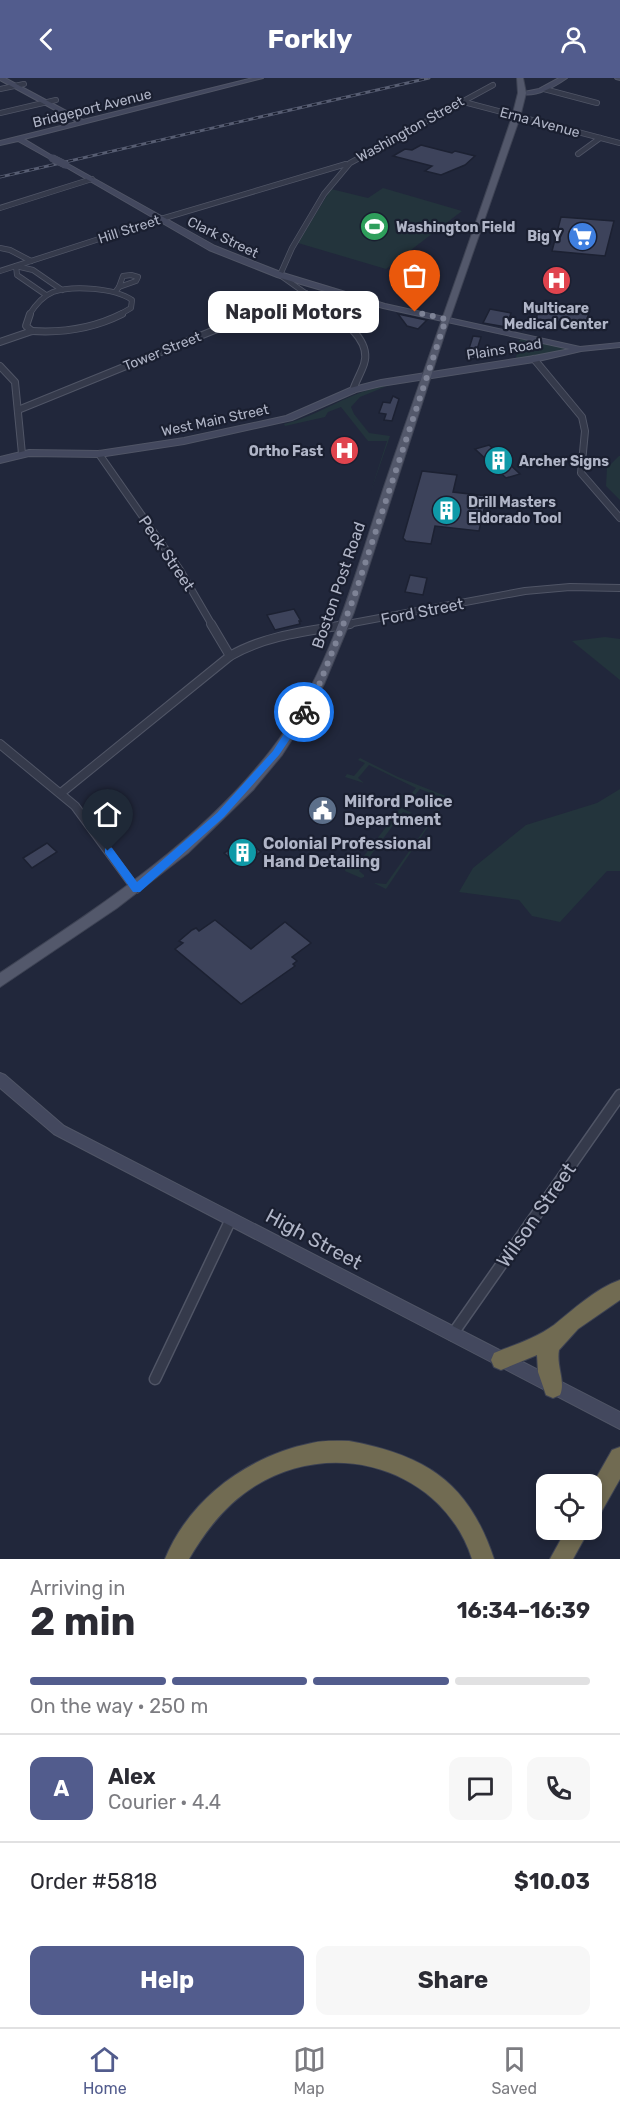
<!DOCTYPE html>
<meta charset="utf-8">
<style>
:root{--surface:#fff;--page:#f7f7f7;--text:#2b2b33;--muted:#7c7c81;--line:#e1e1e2;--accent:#525c8d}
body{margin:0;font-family:Rubik,sans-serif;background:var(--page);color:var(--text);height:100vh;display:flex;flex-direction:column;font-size:22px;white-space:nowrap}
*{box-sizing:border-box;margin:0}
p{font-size:20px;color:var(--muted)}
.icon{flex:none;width:33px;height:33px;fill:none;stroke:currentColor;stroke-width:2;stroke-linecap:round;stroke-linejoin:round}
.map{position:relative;height:1481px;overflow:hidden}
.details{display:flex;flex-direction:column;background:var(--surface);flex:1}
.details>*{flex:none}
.fabs{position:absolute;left:536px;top:1396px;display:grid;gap:12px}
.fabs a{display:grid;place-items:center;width:66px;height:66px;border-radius:12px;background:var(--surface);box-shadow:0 3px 9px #0003;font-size:30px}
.pin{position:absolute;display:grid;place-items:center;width:51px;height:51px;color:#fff;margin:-62px -26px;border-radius:50% 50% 50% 0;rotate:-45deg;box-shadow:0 0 6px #0007}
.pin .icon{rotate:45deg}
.courier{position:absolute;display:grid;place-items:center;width:60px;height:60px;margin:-30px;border:4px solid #1a73e8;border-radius:50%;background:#fff;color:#222;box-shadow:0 2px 8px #0007}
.bubble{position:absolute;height:42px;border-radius:12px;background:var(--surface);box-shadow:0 3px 9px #0003;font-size:20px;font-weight:700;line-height:42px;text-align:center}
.headline em{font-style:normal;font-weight:700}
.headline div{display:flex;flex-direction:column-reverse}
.headline{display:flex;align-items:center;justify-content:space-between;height:102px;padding:0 30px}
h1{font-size:39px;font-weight:700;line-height:45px}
.bar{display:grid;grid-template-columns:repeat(4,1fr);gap:9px 6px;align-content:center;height:72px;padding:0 30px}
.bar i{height:8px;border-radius:4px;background:var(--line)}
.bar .current{background:var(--accent)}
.bar p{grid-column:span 4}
.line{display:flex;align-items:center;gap:15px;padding:0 30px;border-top:2px solid var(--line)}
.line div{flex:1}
.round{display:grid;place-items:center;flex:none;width:63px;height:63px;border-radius:12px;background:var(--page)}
.cta{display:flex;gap:12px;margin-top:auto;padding:12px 30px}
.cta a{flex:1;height:69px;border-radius:12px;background:var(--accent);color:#fff;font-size:24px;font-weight:700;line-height:69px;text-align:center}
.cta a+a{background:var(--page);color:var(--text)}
header{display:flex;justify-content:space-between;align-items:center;height:78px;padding:0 30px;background:var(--accent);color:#fff;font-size:27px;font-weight:700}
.dock{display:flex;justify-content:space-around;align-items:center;height:84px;border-top:2px solid var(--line);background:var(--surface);font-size:16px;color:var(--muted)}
.dock a{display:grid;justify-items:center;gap:3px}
.dock .current{color:var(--accent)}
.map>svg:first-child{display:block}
</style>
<header><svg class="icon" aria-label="back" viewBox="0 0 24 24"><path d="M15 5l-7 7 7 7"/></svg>Forkly<svg class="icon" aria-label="person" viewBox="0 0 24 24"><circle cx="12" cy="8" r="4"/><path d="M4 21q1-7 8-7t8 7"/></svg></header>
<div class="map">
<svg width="620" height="1481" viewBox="0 0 620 1481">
<rect width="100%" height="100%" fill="#21273b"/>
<g fill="#23343c">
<polygon points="383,110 462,133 386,191 298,165 331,111 368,120"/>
<polygon points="520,260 569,270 569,271 516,281 517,273 528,269 524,266 518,267"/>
<path d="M387 308 360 319 351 329 354 336 369 355 390 358 371 413 387 363H368L341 329 328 334 325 339 285 348 284 346C320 338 351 312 387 308Z"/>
<polygon points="619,378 620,378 620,422 606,408 607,390"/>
<polygon points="605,559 620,561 620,602 572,563"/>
<polygon points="360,680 398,699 448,719 386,811 374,805 386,806 446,721 420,711 409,724 400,720 401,717 408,720 416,710 369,687 358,700 364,705 345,699 347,696 354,698 365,685 358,682"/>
<polygon points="620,711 620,793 607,793 560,844 532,838 519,822 459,814 473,790 526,747 597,725"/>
<polygon points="395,727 412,735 409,736 403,734 359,793 364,797 364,799 361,800 345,793 346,789 354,791 399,732 392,729"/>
</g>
<g fill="#3d435b" stroke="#1c2132" stroke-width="1.5">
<polygon points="421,67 452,75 455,73 475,78 465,87 441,97 425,93 432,88 393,78 405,71 412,72"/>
<polygon points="561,139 614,143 605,178 552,173"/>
<polygon points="540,227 589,233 586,247 536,241"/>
<polygon points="490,231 511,235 506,249 483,245"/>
<polygon points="398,236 426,242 427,242 418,251 407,248"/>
<polygon points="473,258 481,259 474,281 466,280"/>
<polygon points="393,318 399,321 392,343 384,342 386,336 379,335 383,324 390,325"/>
<polygon points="489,367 520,396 506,400 475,371"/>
<polygon points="422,393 457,397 453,414 487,418 479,453 435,448 431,466 406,463 403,460"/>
<polygon points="410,497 427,500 423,517 405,514"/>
<polygon points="294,531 301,543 299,543 300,546 275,552 267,537"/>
<polygon points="246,761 261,774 239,788 224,775"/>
<polygon points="47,765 57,774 32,790 23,780"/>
<polygon points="215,842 251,871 285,844 311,865 292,879 297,883 293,886 295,888 241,926 175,871 183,865 179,863 192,852 196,850 199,853"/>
</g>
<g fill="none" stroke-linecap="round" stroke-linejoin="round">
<defs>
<g id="street-far3">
<polyline points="0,11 24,6"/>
<polyline points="544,11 597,25"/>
<polyline points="460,23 620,65"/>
<polyline points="0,35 56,22"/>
<polyline points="578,76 600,60"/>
<polyline points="0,130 92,101"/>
<polyline points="0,170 10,172 31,183"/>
<polyline points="0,193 161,141 346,86"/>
<polygon points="131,197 138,199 136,203 119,209 123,198"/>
<polyline points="116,213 119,209"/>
<polyline points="46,217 17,197 16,188 33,192 62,212"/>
<path d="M29 237C34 229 43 218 53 214 73 207 115 210 132 222L131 230 119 237"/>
<polyline points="251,237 306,215"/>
<polyline points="336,237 280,197 292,170 324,116 350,85 493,7"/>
</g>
<g id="street-far2">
<polyline points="30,236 26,248 32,253"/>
<path d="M335 236C349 248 371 265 364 286 361 295 356 303 353 312"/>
<path d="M32 253C63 255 94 250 122 236"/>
<polyline points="0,264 32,253"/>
<polyline points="534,281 582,339 585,353 581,395 620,440"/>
<polyline points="0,288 15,304 22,376"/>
<polyline points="18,332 254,236"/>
<polyline points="99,376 180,492 212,547"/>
<polyline points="342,547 525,513 570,509 620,510"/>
</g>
<g id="street-far1">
<polyline points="211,546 230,578"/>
<polyline points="0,666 75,728 136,811"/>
<path d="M61 715 230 578C266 557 309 553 350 546"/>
</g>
<g id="street">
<polyline points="452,1257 620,1017"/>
<polyline points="155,1301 231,1141"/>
</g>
<g id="secondary">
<polygon points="0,0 5,0 83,42 253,0 263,0 24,61 54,79 55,80 52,82 18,63 0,67 0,63 77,44 0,2"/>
<path d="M559 0H567C554 9 534 21 519 15L539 11Z"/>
<polygon points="615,0 620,0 620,2 616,1"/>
<polygon points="64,86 68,86 215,168 283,195 385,226 580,269 620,265 620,269 581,273 534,284 381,308 356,314 292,342 184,366 99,379 29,378 0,385 0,379 29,372 99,373 184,360 286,338 350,310 381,302 534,278 570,271 383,230 277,199 209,172 64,88"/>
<polygon points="0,995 5,997 64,1048 620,1334 620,1351 54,1056 0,1010"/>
</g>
<path id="primary" d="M517 0H523L526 15 520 39 445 255 354 534 324 606 305 641 282 677 253 712 188 775 117 830 0 909V895C97 830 198 766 271 672 333 593 356 490 388 397 429 277 472 158 512 39L518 15Z"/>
<g id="highway">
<path d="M620 1202V1222L578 1251 559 1272C556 1288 566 1304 560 1317L553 1320 546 1317 538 1294 537 1277 501 1292 494 1289 491 1282 494 1275C514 1267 536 1260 554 1247 574 1231 595 1211 620 1202Z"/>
<path d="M349 1363C426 1377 469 1405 494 1481H472C443 1391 334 1358 255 1408 226 1426 206 1452 189 1481H165C190 1420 248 1378 312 1365 324 1362 337 1363 349 1363Z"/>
<polygon points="620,1369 620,1401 599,1438 591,1441 591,1409 612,1372"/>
<polygon points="566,1452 589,1452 573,1481 550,1481"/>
</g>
</defs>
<use href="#street-far3" stroke="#505566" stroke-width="6"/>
<use href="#street-far2" stroke="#505566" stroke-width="8"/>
<use href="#street-far1" stroke="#505566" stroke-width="10"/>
<use href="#street" stroke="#505566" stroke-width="13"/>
<use href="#secondary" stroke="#505566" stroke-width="2"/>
<use href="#primary" stroke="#3e4354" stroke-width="2"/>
<use href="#highway" stroke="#3d4253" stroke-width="2"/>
<use href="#street-far3" stroke="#353a4b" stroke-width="4.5"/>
<use href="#street-far2" stroke="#353a4b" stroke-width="6"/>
<use href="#street-far1" stroke="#353a4b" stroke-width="8"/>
<use href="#street" stroke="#353a4b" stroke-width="10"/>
<use href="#secondary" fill="#43485e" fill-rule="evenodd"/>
<use href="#primary" fill="#53586b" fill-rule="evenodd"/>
<use href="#highway" fill="#716b52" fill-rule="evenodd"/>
<defs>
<polyline id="rail" points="0,99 429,0"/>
</defs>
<use href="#rail" stroke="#575d72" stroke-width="3"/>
<use href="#rail" stroke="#1a1f30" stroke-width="1.5" stroke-dasharray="5" stroke-linecap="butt"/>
<defs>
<polyline id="secondary-bridge" points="52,80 66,87"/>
</defs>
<use href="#secondary-bridge" stroke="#505566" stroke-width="8" stroke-linecap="butt"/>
<use href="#secondary-bridge" stroke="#43485e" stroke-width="7"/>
</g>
<polygon fill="#1a73e8" points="300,631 308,634 279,677 224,739 140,814 133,814 105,775 105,770 112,770 137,804 217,735 273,673"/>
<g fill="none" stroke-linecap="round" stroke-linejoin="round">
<polyline stroke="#7e8396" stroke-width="6" stroke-dasharray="0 10.8" points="304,634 319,607 353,522 446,241 415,234"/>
</g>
<defs>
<symbol id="stadium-disc" viewBox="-11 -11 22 22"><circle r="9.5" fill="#2e9e5b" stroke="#1a1f30"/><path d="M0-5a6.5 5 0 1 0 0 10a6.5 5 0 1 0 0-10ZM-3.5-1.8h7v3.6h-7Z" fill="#fff"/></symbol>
<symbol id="supermarket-disc" viewBox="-11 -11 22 22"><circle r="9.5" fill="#3f7fe0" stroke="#1a1f30"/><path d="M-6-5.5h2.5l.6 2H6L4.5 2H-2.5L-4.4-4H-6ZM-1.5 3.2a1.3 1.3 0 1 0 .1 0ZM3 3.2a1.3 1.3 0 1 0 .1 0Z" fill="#fff"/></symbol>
<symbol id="hospital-disc" viewBox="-11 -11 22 22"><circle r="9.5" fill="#e0444e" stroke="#1a1f30"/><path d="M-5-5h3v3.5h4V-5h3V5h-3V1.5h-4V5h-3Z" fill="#fff"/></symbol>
<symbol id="building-disc" viewBox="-11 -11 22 22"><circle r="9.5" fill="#0f9aa8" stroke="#1a1f30"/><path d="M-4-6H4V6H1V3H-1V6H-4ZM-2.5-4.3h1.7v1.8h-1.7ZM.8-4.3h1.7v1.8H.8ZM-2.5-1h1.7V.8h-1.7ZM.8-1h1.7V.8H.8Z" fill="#fff"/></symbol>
<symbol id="civic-disc" viewBox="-11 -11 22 22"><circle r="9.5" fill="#5c6f8a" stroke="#1a1f30"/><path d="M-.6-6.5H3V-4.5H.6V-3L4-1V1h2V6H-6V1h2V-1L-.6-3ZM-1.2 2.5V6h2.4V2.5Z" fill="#fff"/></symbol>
</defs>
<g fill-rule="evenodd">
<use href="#stadium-disc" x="358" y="132" width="33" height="33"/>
<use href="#supermarket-disc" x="566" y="142" width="33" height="33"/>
<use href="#hospital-disc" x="540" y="186" width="33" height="33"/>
<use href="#hospital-disc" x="328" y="356" width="33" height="33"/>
<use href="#building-disc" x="482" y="366" width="33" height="33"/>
<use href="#building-disc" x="430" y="416" width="33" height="33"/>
<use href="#civic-disc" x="306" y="716" width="33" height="33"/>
<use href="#building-disc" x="226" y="758" width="33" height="33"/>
</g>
<g text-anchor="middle" stroke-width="4.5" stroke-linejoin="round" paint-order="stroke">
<g font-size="14" fill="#b0b5c7" stroke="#1a1f30">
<text transform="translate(92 30) rotate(-14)" y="5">Bridgeport Avenue</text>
<text transform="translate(540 44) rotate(15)" y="5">Erna Avenue</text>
<text transform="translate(410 51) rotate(-29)" y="5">Washington Street</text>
<text transform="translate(129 151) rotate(-18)" y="5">Hill Street</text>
<text transform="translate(223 159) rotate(26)" y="5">Clark Street</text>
<text transform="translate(504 271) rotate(-9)" y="5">Plains Road</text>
<text transform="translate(162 273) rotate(-22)" y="5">Tower Street</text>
<text transform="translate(215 342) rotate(-12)" y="5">West Main Street</text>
</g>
<g font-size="14" font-weight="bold" fill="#b0b5c7" stroke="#1a1f30" text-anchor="start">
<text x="396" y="154">Washington Field</text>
<text x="562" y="163" text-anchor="end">Big Y</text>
<text x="556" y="235" text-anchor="middle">Multicare<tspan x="556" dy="16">Medical Center</tspan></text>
<text x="323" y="378" text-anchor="end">Ortho Fast</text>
<text x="519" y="388">Archer Signs</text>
<text x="468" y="429">Drill Masters<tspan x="468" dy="16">Eldorado Tool</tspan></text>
</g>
<g font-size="16" fill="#b0b5c7" stroke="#1a1f30">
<text transform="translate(167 475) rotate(56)" y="6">Peck Street</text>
<text transform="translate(338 507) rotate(-71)" y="6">Boston Post Road</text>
<text transform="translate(422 533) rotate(-11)" y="6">Ford Street</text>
</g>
<g font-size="16" font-weight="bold" fill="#b0b5c7" stroke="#1a1f30" text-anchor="start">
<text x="344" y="729">Milford Police<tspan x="344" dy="18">Department</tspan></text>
<text x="263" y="771">Colonial Professional<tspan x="263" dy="18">Hand Detailing</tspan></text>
</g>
<g font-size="20" fill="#b0b5c7" stroke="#1a1f30">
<text transform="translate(536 1137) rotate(-55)" y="7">Wilson Street</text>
<text transform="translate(314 1161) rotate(28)" y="7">High Street</text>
</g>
</g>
</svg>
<div class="fabs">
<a><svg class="icon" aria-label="locate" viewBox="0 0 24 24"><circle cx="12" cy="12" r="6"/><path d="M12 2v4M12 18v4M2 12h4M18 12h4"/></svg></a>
</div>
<div class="pin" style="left:415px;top:234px;background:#ea580c"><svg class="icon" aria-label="bag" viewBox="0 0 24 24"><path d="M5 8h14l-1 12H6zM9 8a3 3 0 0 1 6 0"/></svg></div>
<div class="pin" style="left:108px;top:773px;background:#1f2937"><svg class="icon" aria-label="home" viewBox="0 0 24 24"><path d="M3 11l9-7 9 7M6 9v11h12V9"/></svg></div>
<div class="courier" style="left:304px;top:634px"><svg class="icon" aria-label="bike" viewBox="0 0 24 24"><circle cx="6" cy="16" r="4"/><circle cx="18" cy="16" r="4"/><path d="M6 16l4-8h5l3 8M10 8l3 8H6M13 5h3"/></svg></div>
<div class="bubble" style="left:208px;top:213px;width:171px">Napoli Motors</div>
</div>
<section class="details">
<div class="headline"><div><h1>2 min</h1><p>Arriving in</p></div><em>16:34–16:39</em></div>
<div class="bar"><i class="current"></i><i class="current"></i><i class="current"></i><i></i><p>On the way · 250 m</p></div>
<div class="line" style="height:108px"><b class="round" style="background:var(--accent);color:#fff">A</b><div><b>Alex</b><p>Courier · 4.4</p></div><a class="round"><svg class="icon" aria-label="chat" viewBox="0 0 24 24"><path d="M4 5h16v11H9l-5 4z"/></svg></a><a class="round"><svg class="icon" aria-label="phone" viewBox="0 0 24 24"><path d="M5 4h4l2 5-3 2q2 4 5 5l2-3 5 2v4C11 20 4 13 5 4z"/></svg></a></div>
<div class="line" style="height:78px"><div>Order #5818</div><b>$10.03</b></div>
<div class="cta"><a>Help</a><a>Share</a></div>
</section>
<nav class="dock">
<a class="current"><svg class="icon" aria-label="home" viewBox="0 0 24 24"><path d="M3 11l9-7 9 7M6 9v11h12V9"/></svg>Home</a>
<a><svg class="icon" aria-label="map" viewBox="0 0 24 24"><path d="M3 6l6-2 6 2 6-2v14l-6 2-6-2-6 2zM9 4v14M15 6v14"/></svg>Map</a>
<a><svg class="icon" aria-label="saved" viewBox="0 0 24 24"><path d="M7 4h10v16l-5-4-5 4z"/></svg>Saved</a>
</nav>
